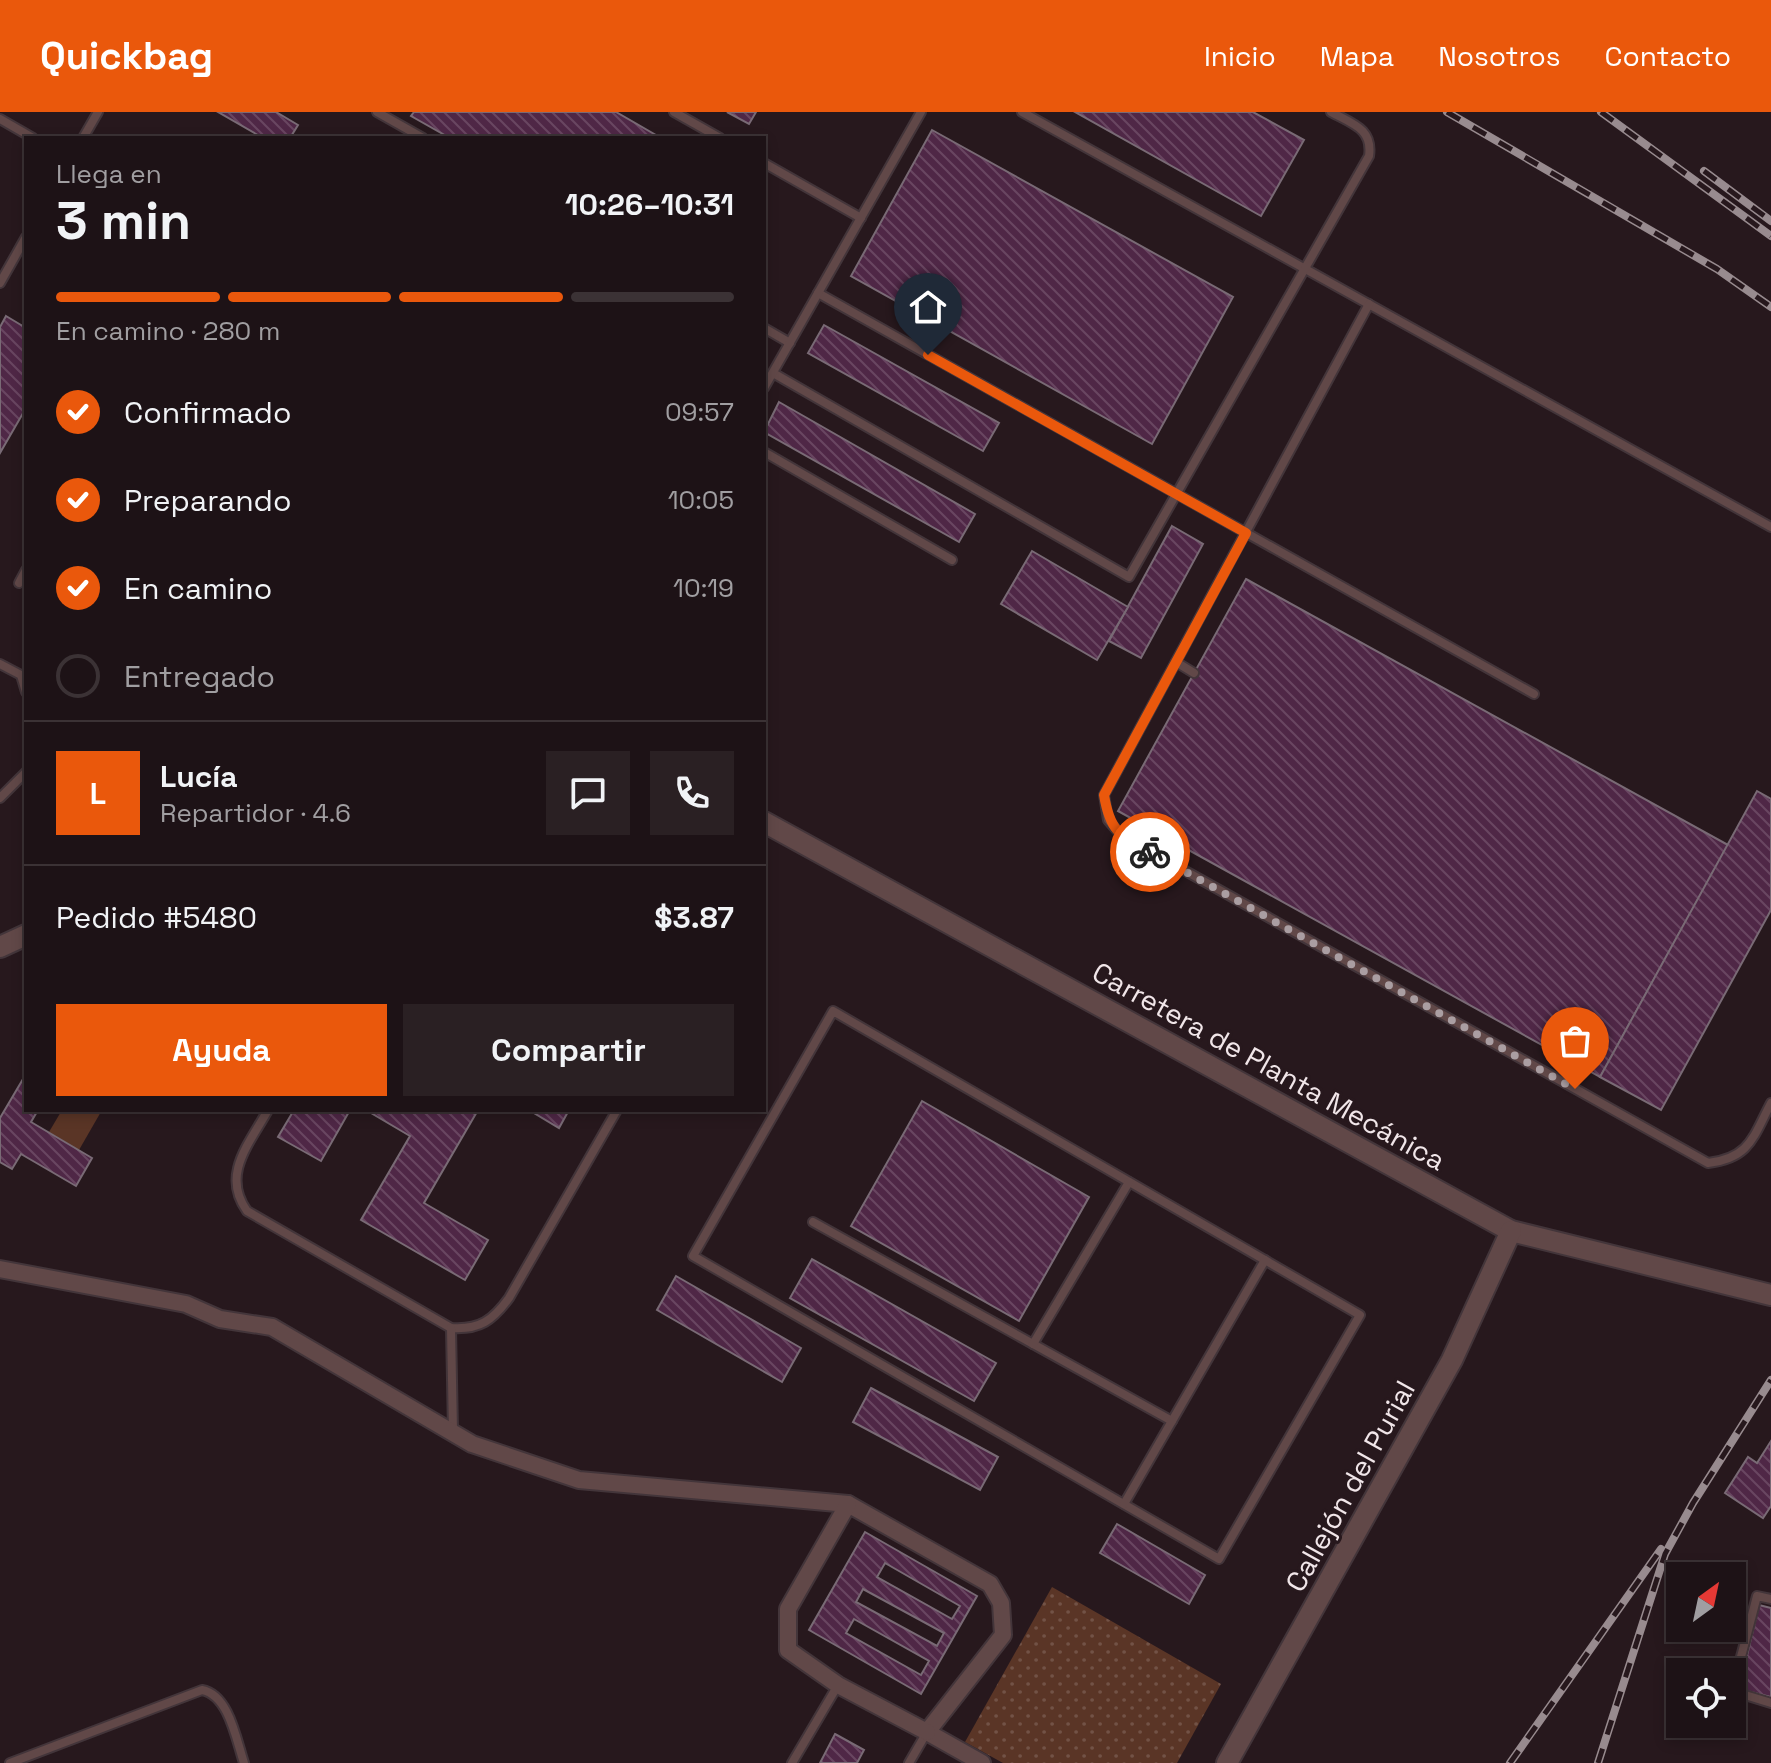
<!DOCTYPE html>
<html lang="es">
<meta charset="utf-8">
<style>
:root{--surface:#1d1216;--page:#2a2023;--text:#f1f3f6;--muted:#a09ea1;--line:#3b3235;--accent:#ea580c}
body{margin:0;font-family:"Space Grotesk",sans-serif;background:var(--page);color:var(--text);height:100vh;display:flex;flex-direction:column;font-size:30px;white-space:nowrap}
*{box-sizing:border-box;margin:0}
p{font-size:26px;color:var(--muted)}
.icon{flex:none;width:44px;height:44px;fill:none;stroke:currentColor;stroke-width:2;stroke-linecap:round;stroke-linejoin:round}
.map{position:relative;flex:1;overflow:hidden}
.sheet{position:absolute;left:24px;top:24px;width:742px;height:976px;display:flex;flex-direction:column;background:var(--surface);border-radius:0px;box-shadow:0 4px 12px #0003,0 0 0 2px var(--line)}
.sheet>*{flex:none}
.needle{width:52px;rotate:33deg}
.tools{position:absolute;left:1666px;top:1450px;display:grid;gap:16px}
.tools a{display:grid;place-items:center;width:80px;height:80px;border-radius:0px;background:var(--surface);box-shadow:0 4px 12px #0003,0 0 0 2px var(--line);font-size:40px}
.pin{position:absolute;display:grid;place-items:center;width:68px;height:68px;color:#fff;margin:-82px -34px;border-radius:50% 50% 50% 0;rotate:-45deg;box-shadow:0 0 8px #0007}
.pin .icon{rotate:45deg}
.courier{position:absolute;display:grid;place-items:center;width:80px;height:80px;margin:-40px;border:6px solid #ea580c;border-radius:50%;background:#fff;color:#222;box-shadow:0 2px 10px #0007}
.overview em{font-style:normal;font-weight:600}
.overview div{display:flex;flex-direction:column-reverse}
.overview{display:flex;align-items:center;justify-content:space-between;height:136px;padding:0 32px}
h1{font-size:52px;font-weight:600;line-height:60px}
.bar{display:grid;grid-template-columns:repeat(4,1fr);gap:12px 8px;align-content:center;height:96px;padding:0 32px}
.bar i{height:10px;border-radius:6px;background:var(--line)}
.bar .current{background:var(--accent)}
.bar p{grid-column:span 4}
.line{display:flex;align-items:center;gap:20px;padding:0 32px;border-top:2px solid var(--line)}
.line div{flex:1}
.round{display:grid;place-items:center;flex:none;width:84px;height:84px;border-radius:0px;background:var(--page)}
ol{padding:0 32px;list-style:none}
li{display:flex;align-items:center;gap:24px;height:88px}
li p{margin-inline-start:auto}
li .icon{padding:8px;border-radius:50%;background:var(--accent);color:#fff;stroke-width:4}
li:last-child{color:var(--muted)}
li i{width:44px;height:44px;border:4px solid var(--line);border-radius:50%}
.button{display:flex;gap:16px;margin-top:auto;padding:16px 32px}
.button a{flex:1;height:92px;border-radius:0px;background:var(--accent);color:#fff;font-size:32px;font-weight:600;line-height:92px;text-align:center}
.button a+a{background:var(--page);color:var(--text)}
header{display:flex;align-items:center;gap:48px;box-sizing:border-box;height:112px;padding:0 40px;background:var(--accent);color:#fff}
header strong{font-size:38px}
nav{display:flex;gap:44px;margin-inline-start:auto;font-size:28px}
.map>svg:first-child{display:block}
</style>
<header>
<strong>Quickbag</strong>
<nav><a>Inicio</a><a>Mapa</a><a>Nosotros</a><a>Contacto</a></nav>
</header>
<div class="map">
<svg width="1771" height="1651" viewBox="0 0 1771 1651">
<defs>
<pattern id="park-dots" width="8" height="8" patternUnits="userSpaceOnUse" patternTransform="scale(2)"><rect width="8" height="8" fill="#5a3526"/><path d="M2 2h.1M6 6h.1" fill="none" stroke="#725246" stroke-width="1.8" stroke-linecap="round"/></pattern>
<pattern id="building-back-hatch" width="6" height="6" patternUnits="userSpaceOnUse" patternTransform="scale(2)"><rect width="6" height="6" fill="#4f2746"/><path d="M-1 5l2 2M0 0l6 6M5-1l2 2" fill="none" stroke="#694661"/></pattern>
</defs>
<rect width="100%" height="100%" fill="#27181d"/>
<polygon fill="#5a3526" points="62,998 102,998 79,1038 49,1020"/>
<polygon fill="url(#park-dots)" points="1052,1475 1221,1572 1177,1651 1003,1651 965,1630"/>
<g fill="url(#building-back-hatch)" stroke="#796a75" stroke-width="2" fill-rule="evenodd">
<polygon points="218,0 276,0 298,13 290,26 263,26"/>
<polygon points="414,0 616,0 661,26 450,26 411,4"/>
<polygon points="727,0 756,0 749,12"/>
<polygon points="1075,0 1253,0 1304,28 1261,104"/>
<polygon points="932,18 1233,185 1152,332 851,164"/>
<polygon points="6,204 26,216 26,296 0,341 0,215"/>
<polygon points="824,213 999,311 983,339 808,241"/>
<polygon points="779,290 975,402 959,430 764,320"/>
<polygon points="1172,414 1203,432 1141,546 1109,529"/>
<polygon points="1032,439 1128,495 1097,548 1001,492"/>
<polygon points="1246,467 1728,733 1600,965 1118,699"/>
<polygon points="1757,679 1771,687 1771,798 1661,998 1600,965"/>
<polygon points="26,962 26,998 38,998 31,1010 92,1046 76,1074 21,1042 12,1057 0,1050 0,1006"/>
<polygon points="922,989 1089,1085 1019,1209 851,1114"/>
<polygon points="294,998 350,998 321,1049 278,1025"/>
<polygon points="366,998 478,998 424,1091 488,1128 465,1168 361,1108 410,1024"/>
<polygon points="529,998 569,998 559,1016"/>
<polygon points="812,1147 996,1251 974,1289 790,1186"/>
<polygon points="676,1164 801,1236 782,1270 657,1198"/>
<polygon points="871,1276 998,1345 980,1378 853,1310"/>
<polygon points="1771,1329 1771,1394 1763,1406 1725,1381 1748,1345 1757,1351"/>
<polygon points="1117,1412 1205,1463 1189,1492 1100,1441"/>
<path d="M865 1420 977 1484 921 1582 809 1518ZM885 1451 960 1494 952 1507 877 1465ZM863 1477 944 1521 937 1534 856 1490ZM854 1507 929 1549 921 1563 846 1521Z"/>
<polygon points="1759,1493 1771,1496 1771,1585 1739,1577"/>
<polygon points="835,1622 864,1638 857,1651 820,1651"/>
</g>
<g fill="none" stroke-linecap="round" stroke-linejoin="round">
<defs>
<g id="service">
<polyline points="377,0 423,26"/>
<polyline points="674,0 720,26"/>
<polyline points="1022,0 1771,415"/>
<polyline points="0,7 33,26"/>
<polyline points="83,26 98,0"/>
<polyline points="764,51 861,106"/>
<polyline points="0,171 26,125"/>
<polyline points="818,181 1534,582"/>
<path d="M1369 192 1104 683 1108 708 1121 723 1708 1051C1750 1046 1753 1025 1771 991"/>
<polyline points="764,216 790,231"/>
<path d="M773 261 1129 465 1369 44C1373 17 1353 12 1331 0"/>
<polyline points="764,276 921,0"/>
<polyline points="764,340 952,448"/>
<polyline points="19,471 26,458"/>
<polyline points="1176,550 1194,561"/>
<polyline points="0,552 21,563 26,580"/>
<polyline points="0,686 26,660"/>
<polygon points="833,899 1360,1203 1219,1447 693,1144"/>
<path d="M268 998C249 1032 221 1063 247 1099L451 1216C480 1218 493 1208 509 1186L617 998"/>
<polyline points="813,1110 1172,1309"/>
<polyline points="451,1216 453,1320"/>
<polyline points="1033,1232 1129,1070"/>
<polyline points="1124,1392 1265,1148"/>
<polyline points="1732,1579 1757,1484 1771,1487"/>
<polyline points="1732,1579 1771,1591"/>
<path d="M10 1651 202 1578C229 1583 236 1627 244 1651"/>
<polyline points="792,1651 838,1573"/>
<polyline points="909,1651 927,1620"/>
</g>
<g id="minor">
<polyline points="0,1157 186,1192 220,1207 272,1215 472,1332 579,1368 848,1392 990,1472 1001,1491 1003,1523 927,1620 982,1651"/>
<polyline points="848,1392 788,1497 788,1538 838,1573 927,1620"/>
</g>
<g id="tertiary">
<polyline points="764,710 1511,1119 1771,1183"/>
<polyline points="0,835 26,823"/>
<polyline points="1227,1651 1452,1248 1511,1119"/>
</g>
</defs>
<use href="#service" stroke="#43353a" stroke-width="12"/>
<use href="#minor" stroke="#43353a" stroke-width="20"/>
<use href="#tertiary" stroke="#43353a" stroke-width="24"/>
<use href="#service" stroke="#614848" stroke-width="8"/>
<use href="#minor" stroke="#614848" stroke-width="16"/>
<use href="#tertiary" stroke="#614848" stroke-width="20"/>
<defs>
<g id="rail">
<polyline points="1447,0 1717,157 1771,195"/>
<polyline points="1601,0 1771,124"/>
<polyline points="1704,59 1771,109"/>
<polyline points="1510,1651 1661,1437"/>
<polyline points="1598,1651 1665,1442 1693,1391 1771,1268"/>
</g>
</defs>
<use href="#rail" stroke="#988b8f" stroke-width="8"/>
<use href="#rail" stroke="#27181d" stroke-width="5" stroke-dasharray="15" stroke-linecap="butt"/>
</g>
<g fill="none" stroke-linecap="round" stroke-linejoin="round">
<polyline stroke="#aa9ea2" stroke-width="8" stroke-dasharray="0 14.4" points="1150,740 1575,977"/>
<path stroke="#ea580c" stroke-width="10" d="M928 243 1246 421 1104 683C1110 719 1119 723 1150 740"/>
</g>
<g text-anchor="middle" stroke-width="6" stroke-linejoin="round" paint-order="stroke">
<g font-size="28" fill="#f1e6e9" stroke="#27181d">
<text transform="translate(1269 954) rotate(29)" y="10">Carretera de Planta Mecánica</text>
<text transform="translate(1350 1374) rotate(-61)" y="10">Callejón del Purial</text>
</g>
</g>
</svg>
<div class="tools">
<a><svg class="needle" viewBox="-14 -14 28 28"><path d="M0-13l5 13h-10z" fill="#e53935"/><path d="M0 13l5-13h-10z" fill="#a09ea1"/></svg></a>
<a><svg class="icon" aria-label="locate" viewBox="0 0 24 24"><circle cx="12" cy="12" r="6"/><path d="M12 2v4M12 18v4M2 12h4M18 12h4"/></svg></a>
</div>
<div class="pin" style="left:1575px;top:977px;background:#ea580c"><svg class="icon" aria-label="bag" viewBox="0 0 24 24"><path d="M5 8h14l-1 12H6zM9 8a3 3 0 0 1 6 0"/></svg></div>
<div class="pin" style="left:928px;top:243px;background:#1f2937"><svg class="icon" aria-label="home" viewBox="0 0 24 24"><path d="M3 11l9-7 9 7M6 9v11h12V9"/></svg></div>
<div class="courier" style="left:1150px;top:740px"><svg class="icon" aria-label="bike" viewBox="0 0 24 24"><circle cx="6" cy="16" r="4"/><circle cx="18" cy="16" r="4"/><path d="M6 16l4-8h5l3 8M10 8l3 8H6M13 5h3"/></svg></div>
<section class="sheet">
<div class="overview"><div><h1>3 min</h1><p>Llega en</p></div><em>10:26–10:31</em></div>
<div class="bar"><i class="current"></i><i class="current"></i><i class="current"></i><i></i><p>En camino · 280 m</p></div>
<ol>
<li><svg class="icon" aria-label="check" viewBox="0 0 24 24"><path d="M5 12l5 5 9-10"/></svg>Confirmado<p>09:57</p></li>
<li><svg class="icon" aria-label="check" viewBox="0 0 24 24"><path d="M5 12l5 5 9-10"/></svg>Preparando<p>10:05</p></li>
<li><svg class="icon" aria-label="check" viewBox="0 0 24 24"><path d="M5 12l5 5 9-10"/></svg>En camino<p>10:19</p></li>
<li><i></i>Entregado</li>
</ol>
<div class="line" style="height:144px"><b class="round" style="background:var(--accent);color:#fff">L</b><div><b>Lucía</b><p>Repartidor · 4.6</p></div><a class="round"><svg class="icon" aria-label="chat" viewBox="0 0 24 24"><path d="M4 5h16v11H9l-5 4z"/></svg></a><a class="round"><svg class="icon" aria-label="phone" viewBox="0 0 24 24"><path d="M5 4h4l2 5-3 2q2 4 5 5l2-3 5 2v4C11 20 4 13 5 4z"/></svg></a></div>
<div class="line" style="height:104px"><div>Pedido #5480</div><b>$3.87</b></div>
<div class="button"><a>Ayuda</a><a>Compartir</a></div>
</section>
</div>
